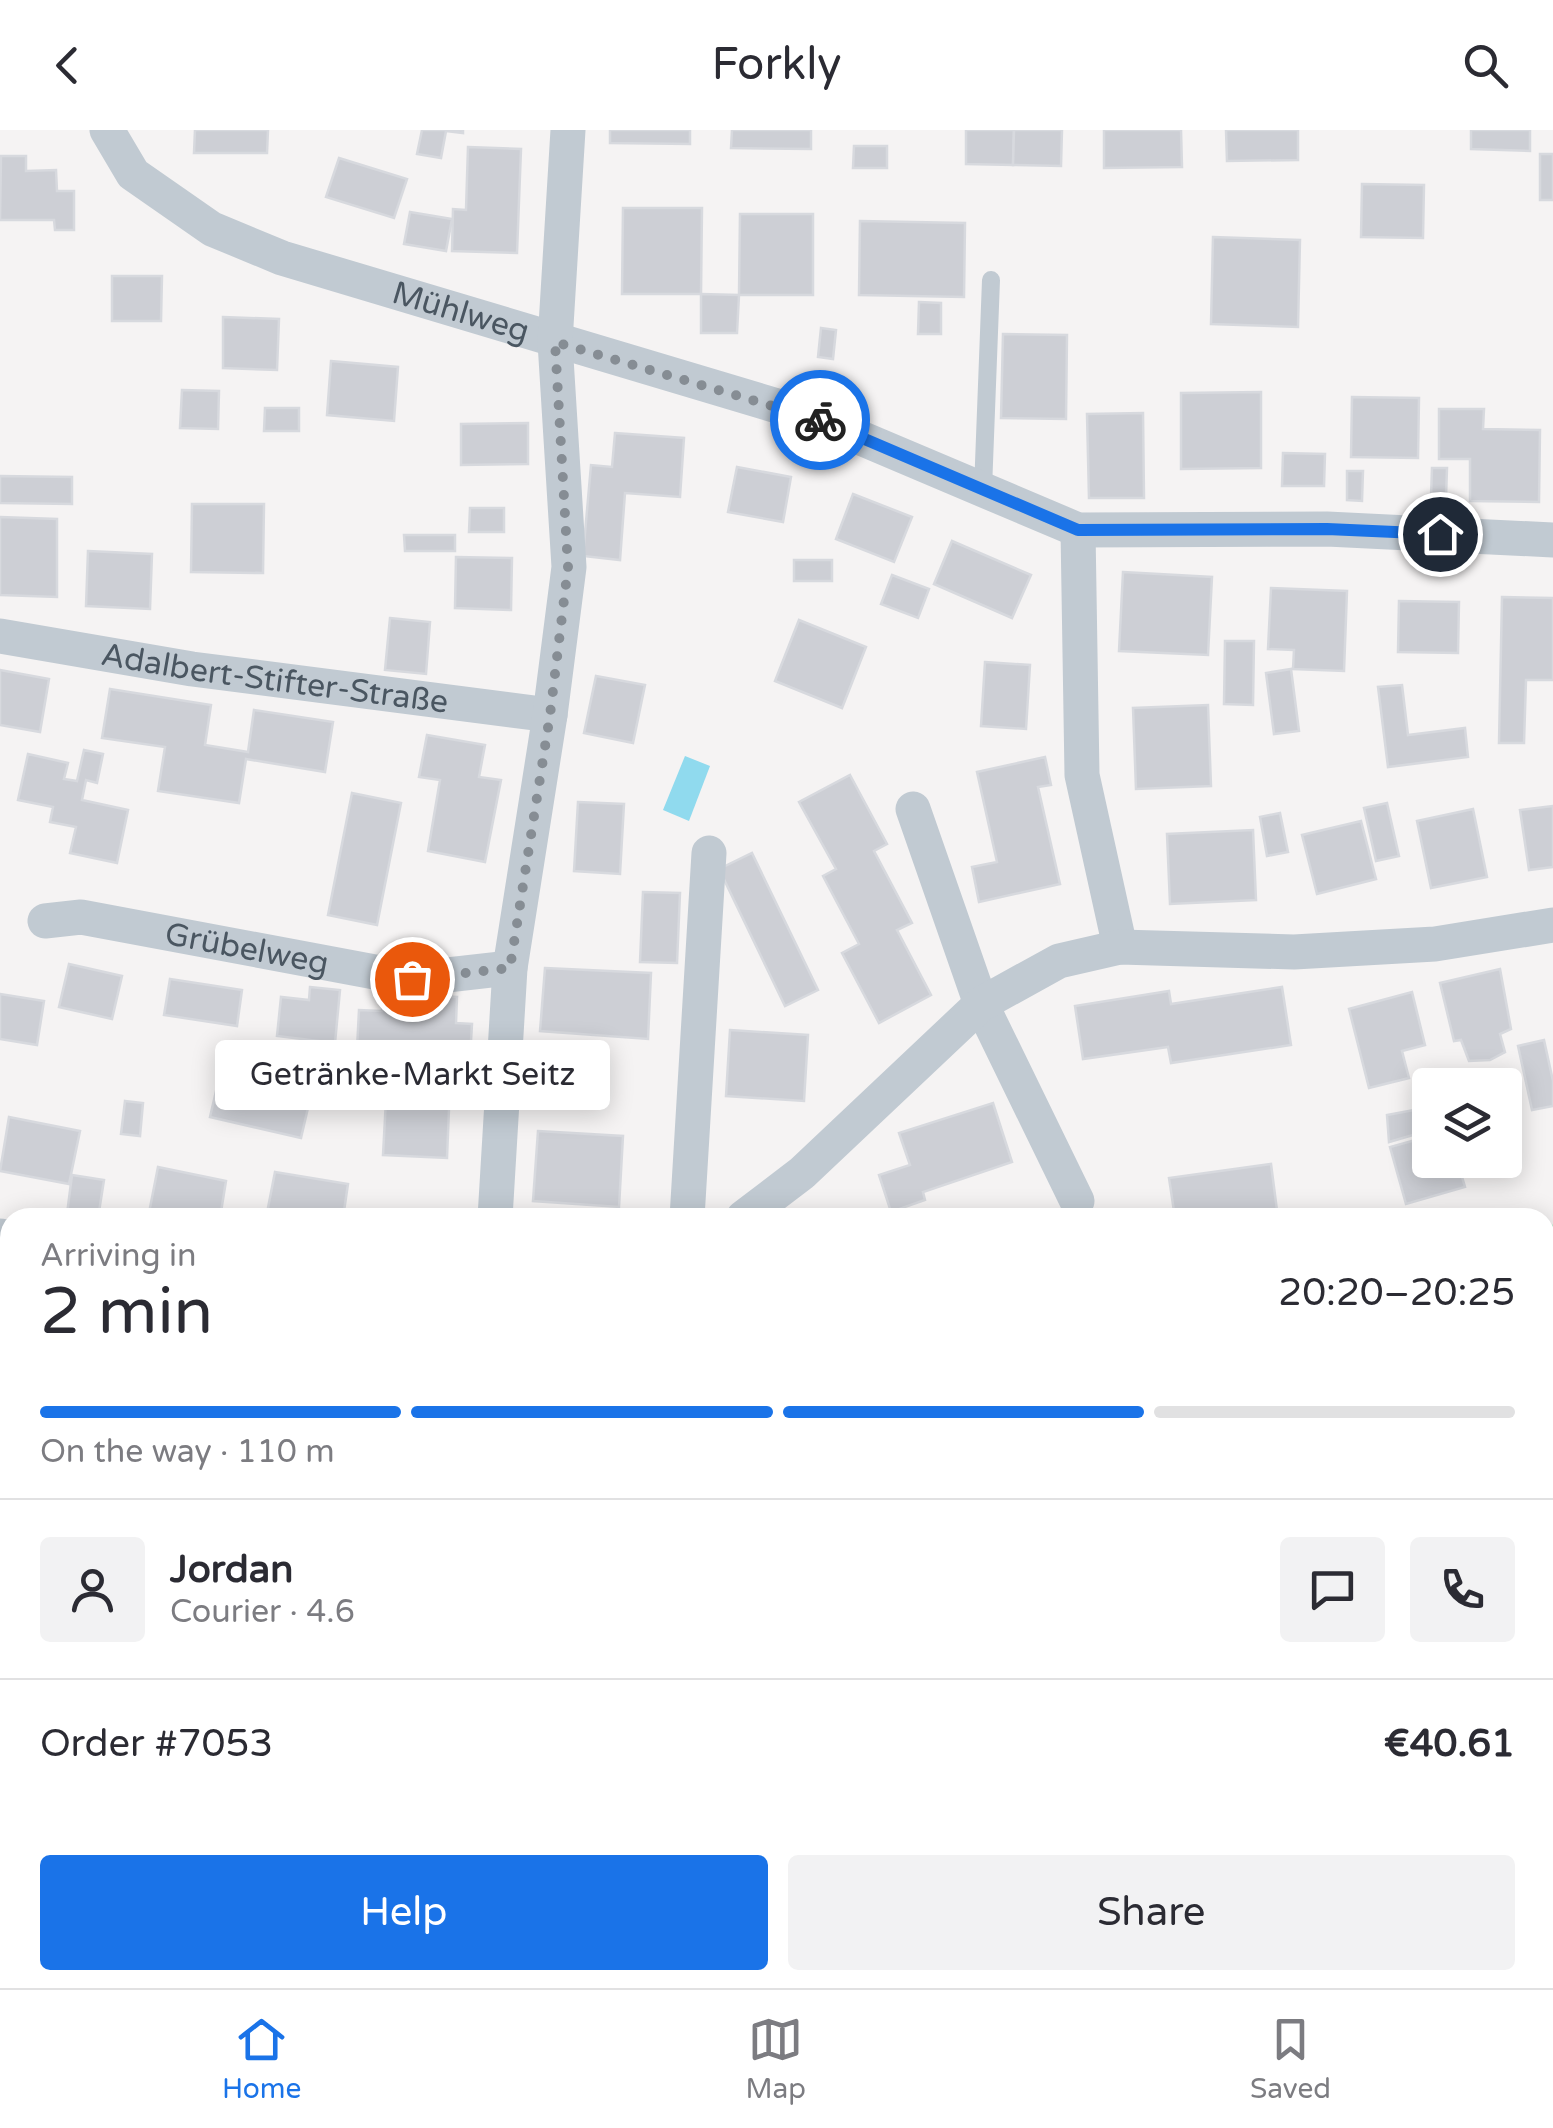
<!DOCTYPE html>
<meta charset="utf-8">
<style>
:root{--surface:#fff;--page:#f2f2f3;--text:#2b2b33;--muted:#7c7c81;--line:#e1e1e2;--accent:#1a73e8}
body{margin:0;font-family:"Varela Round",sans-serif;background:var(--page);color:var(--text);height:100vh;display:flex;flex-direction:column;font-size:38px;white-space:nowrap}
*{box-sizing:border-box;margin:0}
p{font-size:32px;color:var(--muted)}
.icon{flex:none;width:55px;height:55px;fill:none;stroke:currentColor;stroke-width:2;stroke-linecap:round;stroke-linejoin:round}
.map{position:relative;flex:1;overflow:hidden}
.panel{position:absolute;left:0px;top:1078px;width:1555px;height:782px;display:flex;flex-direction:column;background:var(--surface);border-radius:30px 30px 0 0;box-shadow:0 5px 25px #0003}
.panel>*{flex:none}
.tools{position:absolute;left:1412px;top:938px;display:grid;gap:20px}
.tools a{display:grid;place-items:center;width:110px;height:110px;border-radius:10px;background:var(--surface);box-shadow:0 5px 25px #0003;font-size:50px}
.pin{position:absolute;display:grid;place-items:center;width:85px;height:85px;color:#fff;margin:-42px;border:5px solid #fff;border-radius:50%;box-shadow:0 2px 10px #0007}
.courier{position:absolute;display:grid;place-items:center;width:100px;height:100px;margin:-50px;border:8px solid #1a73e8;border-radius:50%;background:#fff;color:#222;box-shadow:0 2px 12px #0007}
.bubble{position:absolute;height:70px;border-radius:10px;background:var(--surface);box-shadow:0 5px 25px #0003;font-size:32px;font-weight:600;line-height:70px;text-align:center}
.head em{font-style:normal;font-weight:600}
.head div{display:flex;flex-direction:column-reverse}
.head{display:flex;align-items:center;justify-content:space-between;height:170px;padding:0 40px}
h1{font-size:65px;font-weight:600;line-height:75px}
.bar{display:grid;grid-template-columns:repeat(4,1fr);gap:15px 10px;align-content:center;height:120px;padding:0 40px}
.bar i{height:12px;border-radius:8px;background:var(--line)}
.bar .current{background:var(--accent)}
.bar p{grid-column:span 4}
.line{display:flex;align-items:center;gap:25px;padding:0 40px;border-top:2px solid var(--line)}
.line div{flex:1}
.round{display:grid;place-items:center;flex:none;width:105px;height:105px;border-radius:10px;background:var(--page)}
.action{display:flex;gap:20px;margin-top:auto;padding:20px 40px}
.action a{flex:1;height:115px;border-radius:10px;background:var(--accent);color:#fff;font-size:40px;font-weight:600;line-height:115px;text-align:center}
.action a+a{background:var(--page);color:var(--text)}
header{display:flex;justify-content:space-between;align-items:center;height:130px;padding:0 40px;background:var(--surface);font-size:45px;font-weight:600}
.tab-bar{display:flex;justify-content:space-around;align-items:center;height:140px;border-top:2px solid var(--line);background:var(--surface);font-size:28px;color:var(--muted)}
.tab-bar a{display:grid;justify-items:center;gap:5px}
.tab-bar .current{color:var(--accent)}
.map>svg:first-child{display:block}
</style>
<header><svg class="icon" aria-label="back" viewBox="0 0 24 24"><path d="M15 5l-7 7 7 7"/></svg>Forkly<svg class="icon" aria-label="search" viewBox="0 0 24 24"><circle cx="10" cy="10" r="6"/><path d="M15 15l6 6"/></svg></header>
<div class="map">
<svg width="1553" height="1858" viewBox="0 0 1553 1858">
<rect width="100%" height="100%" fill="#f5f3f3"/>
<polygon fill="#c3f1d5" points="1553,1094 1553,1858 643,1858 643,1850 1545,1850 1545,1102"/>
<polygon fill="#90daee" points="685,626 710,636 689,691 663,680"/>
<g fill="none" stroke-linecap="round" stroke-linejoin="round">
<g stroke="#90daee" stroke-width="11">
<polyline points="1545,1112 1553,1109"/>
<polyline points="674,1858 675,1850"/>
</g>
</g>
<g fill="#cdcfd5" stroke="#d7d9de" stroke-width="2.5">
<polygon points="195,0 268,0 267,23 194,23"/>
<polygon points="422,0 463,0 463,3 446,1 441,28 417,24"/>
<polygon points="610,0 690,0 690,14 610,13"/>
<polygon points="732,0 811,0 811,19 731,18"/>
<polygon points="966,0 1014,0 1013,35 966,34"/>
<polygon points="1014,0 1062,0 1061,36 1013,35"/>
<polygon points="1104,0 1181,0 1182,37 1104,38"/>
<polygon points="1226,0 1298,0 1298,30 1227,31"/>
<polygon points="1471,0 1530,0 1530,21 1471,19"/>
<polygon points="854,16 887,16 887,38 853,38"/>
<polygon points="468,17 521,19 517,123 452,121 453,79 466,80"/>
<rect x="1540" y="24" width="13" height="46"/>
<polygon points="1,26 26,26 26,41 56,40 57,61 74,61 74,100 55,100 54,90 0,90"/>
<polygon points="339,28 407,49 394,88 326,67"/>
<polygon points="1362,54 1424,55 1423,108 1361,107"/>
<polygon points="623,78 702,78 701,164 622,164"/>
<polygon points="410,82 452,89 446,121 404,114"/>
<polygon points="740,84 813,84 813,165 739,165"/>
<polygon points="860,91 965,93 964,167 859,165"/>
<polygon points="1213,107 1300,110 1298,197 1211,194"/>
<polygon points="112,146 162,146 161,191 112,191"/>
<polygon points="701,164 739,165 737,203 701,203"/>
<polygon points="919,172 941,173 941,204 918,204"/>
<polygon points="223,187 279,189 277,240 223,238"/>
<polygon points="821,198 836,200 833,229 818,227"/>
<polygon points="1003,204 1067,205 1066,289 1001,288"/>
<polygon points="331,231 398,237 394,291 327,285"/>
<polygon points="182,260 219,261 218,299 180,298"/>
<polygon points="1261,262 1261,338 1181,339 1181,263"/>
<polygon points="1352,267 1419,268 1418,328 1351,327"/>
<polygon points="265,278 299,278 299,301 264,301"/>
<polygon points="1439,279 1484,279 1483,299 1540,300 1539,372 1470,371 1470,329 1439,329"/>
<polygon points="1143,283 1144,368 1089,368 1087,284"/>
<polygon points="528,293 528,334 461,335 461,294"/>
<polygon points="615,303 684,308 680,367 625,363 620,430 583,426 591,335 612,337"/>
<polygon points="1283,323 1325,324 1324,356 1282,356"/>
<polygon points="737,337 791,347 783,392 728,382"/>
<polygon points="1432,338 1447,338 1446,368 1431,367"/>
<polygon points="1347,341 1363,341 1362,371 1347,370"/>
<polygon points="0,346 72,347 72,374 0,373"/>
<polygon points="853,364 912,387 894,432 836,409"/>
<polygon points="192,374 264,374 263,443 191,442"/>
<polygon points="470,378 504,378 504,402 469,402"/>
<polygon points="0,387 57,389 57,467 0,465"/>
<polygon points="404,405 455,405 455,421 405,421"/>
<polygon points="952,411 1031,445 1012,488 934,454"/>
<polygon points="88,421 152,424 150,479 86,476"/>
<polygon points="456,427 512,428 511,480 455,478"/>
<rect x="794" y="430" width="38" height="21"/>
<polygon points="1123,442 1212,447 1208,525 1119,521"/>
<polygon points="892,445 929,459 918,488 881,474"/>
<polygon points="1271,458 1347,461 1344,541 1293,539 1294,520 1268,519"/>
<polygon points="1502,467 1553,468 1553,550 1526,550 1524,613 1499,613"/>
<polygon points="1399,471 1459,472 1458,523 1398,522"/>
<polygon points="390,488 430,492 426,544 385,540"/>
<polygon points="799,490 866,517 842,578 775,551"/>
<polygon points="1225,511 1254,511 1253,575 1224,574"/>
<polygon points="985,532 1030,535 1026,599 981,596"/>
<polygon points="1291,539 1299,601 1274,604 1266,543"/>
<polygon points="0,540 49,549 40,602 0,595"/>
<polygon points="596,546 645,555 633,613 584,603"/>
<polygon points="1402,555 1408,605 1465,598 1468,627 1388,637 1378,557"/>
<polygon points="110,559 211,575 205,615 248,622 254,580 333,592 325,642 246,629 239,673 158,661 165,617 102,608"/>
<polygon points="1208,575 1211,656 1136,659 1133,578"/>
<polygon points="427,605 485,615 479,647 501,650 485,732 428,721 440,650 419,647"/>
<polygon points="84,620 103,624 97,653 86,650 82,670 128,680 117,733 70,723 76,697 50,692 53,677 18,670 28,624 68,633 64,649 77,651"/>
<polygon points="1045,627 1051,655 1038,657 1060,754 979,772 972,737 997,732 977,642"/>
<polygon points="850,645 887,714 874,721 912,793 897,800 931,865 879,893 842,823 859,814 823,746 836,739 799,672"/>
<polygon points="352,663 401,673 377,795 328,785"/>
<polygon points="578,672 624,674 620,744 574,741"/>
<polygon points="1387,673 1399,726 1376,731 1364,678"/>
<polygon points="1553,676 1553,737 1529,740 1520,680"/>
<polygon points="1473,679 1487,747 1431,758 1417,691"/>
<polygon points="1280,683 1288,722 1267,726 1260,687"/>
<polygon points="1361,691 1376,749 1317,764 1302,705"/>
<polygon points="1253,700 1256,770 1170,774 1167,704"/>
<polygon points="752,723 818,860 785,876 719,739"/>
<polygon points="643,762 680,763 677,833 640,832"/>
<polygon points="69,834 122,846 112,889 59,877"/>
<polygon points="545,838 651,843 648,909 540,901"/>
<polygon points="1500,839 1511,899 1500,904 1505,922 1490,930 1469,931 1461,910 1454,911 1440,853"/>
<polygon points="170,849 242,860 237,896 164,885"/>
<polygon points="310,857 340,860 335,913 277,906 281,867 309,870"/>
<polygon points="1282,857 1291,915 1171,933 1168,917 1083,929 1075,876 1169,861 1171,874"/>
<polygon points="1412,862 1425,915 1402,921 1409,948 1369,958 1349,879"/>
<polygon points="0,864 44,871 37,915 0,909"/>
<polygon points="383,864 457,867 456,893 472,894 469,946 451,945 450,954 387,951 387,939 356,938 359,880 382,881"/>
<polygon points="730,900 808,905 804,971 726,966"/>
<polygon points="1544,910 1553,951 1553,976 1532,980 1518,916"/>
<polygon points="223,931 314,952 301,1008 210,987"/>
<polygon points="387,951 450,954 447,1028 383,1025"/>
<polygon points="125,971 143,973 140,1006 121,1004"/>
<polygon points="993,973 1012,1032 923,1062 925,1070 891,1082 879,1045 910,1035 899,1003"/>
<polygon points="1430,977 1430,1000 1389,1012 1387,985"/>
<polygon points="9,987 80,1001 69,1054 0,1041"/>
<polygon points="538,1001 623,1006 619,1077 533,1071"/>
<polygon points="1430,1006 1430,1030 1457,1030 1465,1057 1406,1074 1390,1017"/>
<polygon points="1271,1034 1278,1088 1175,1088 1169,1048"/>
<polygon points="158,1037 226,1051 220,1088 148,1088"/>
<polygon points="275,1042 348,1054 343,1088 266,1088"/>
<polygon points="72,1045 104,1050 98,1088 67,1084"/>
<polygon points="0,1165 10,1167 10,1244 0,1242"/>
<polygon points="0,1314 10,1316 10,1386 0,1384 0,1357 7,1337 0,1335"/>
<polygon points="8,1578 10,1578 10,1706 5,1706"/>
<polygon points="0,1765 10,1765 10,1817 0,1818"/>
<rect x="223" y="1850" width="66" height="8"/>
</g>
<g fill="none" stroke-linecap="round" stroke-linejoin="round">
<polyline stroke="#c1cad2" stroke-width="18" points="983,359 991,150"/>
<g stroke="#c1cad2" stroke-width="35">
<path id="s1" d="M107 0 133 44 212 99 282 128 804 284 1078 400 1327 399 1553 410"/>
<polyline points="1078,400 1082,645 1120,817"/>
<path id="s2" d="M0 506 192 539 550 585"/>
<polyline points="913,679 981,874 1077,1071"/>
<path id="s3" d="M45 791 81 787 412 849 510 838"/>
<polyline points="495,1088 510,838 550,585 569,437 555,212 568,0"/>
<polyline points="687,1088 709,723"/>
<polyline points="743,1088 802,1043 981,874 1059,831 1120,817 1294,822 1435,814 1553,795"/>
<polyline points="0,1106 10,1108"/>
<polyline points="0,1526 10,1527"/>
<polyline points="446,1858 450,1850"/>
</g>
</g>
<g fill="none" stroke-linecap="round" stroke-linejoin="round">
<polyline stroke="#868d94" stroke-width="10" stroke-dasharray="0 18" points="412,849 510,838 550,585 568,437 555,212 820,290"/>
<polyline stroke="#1a73e8" stroke-width="12" points="820,290 1078,400 1327,399 1440,404"/>
</g>
<g text-anchor="middle" stroke-width="10" stroke-linejoin="round" paint-order="stroke">
<g font-size="32" fill="#4a5661" stroke="#fff">
<text dy="11" stroke="none"><textPath href="#s1" startOffset="410">Mühlweg</textPath></text>
<text dy="11" stroke="none"><textPath href="#s2" startOffset="278">Adalbert-Stifter-Straße</textPath></text>
<text dy="11" stroke="none"><textPath href="#s3" startOffset="205">Grübelweg</textPath></text>
</g>
</g>
</svg>
<div class="tools">
<a><svg class="icon" aria-label="layers" viewBox="0 0 24 24"><path d="M12 4l9 5-9 5-9-5zM3 14l9 5 9-5"/></svg></a>
</div>
<div class="pin" style="left:412px;top:849px;background:#ea580c"><svg class="icon" aria-label="bag" viewBox="0 0 24 24"><path d="M5 8h14l-1 12H6zM9 8a3 3 0 0 1 6 0"/></svg></div>
<div class="pin" style="left:1440px;top:404px;background:#1f2937"><svg class="icon" aria-label="home" viewBox="0 0 24 24"><path d="M3 11l9-7 9 7M6 9v11h12V9"/></svg></div>
<div class="courier" style="left:820px;top:290px"><svg class="icon" aria-label="bike" viewBox="0 0 24 24"><circle cx="6" cy="16" r="4"/><circle cx="18" cy="16" r="4"/><path d="M6 16l4-8h5l3 8M10 8l3 8H6M13 5h3"/></svg></div>
<div class="bubble" style="left:215px;top:910px;width:395px">Getränke-Markt Seitz</div>
<section class="panel">
<div class="head"><div><h1>2 min</h1><p>Arriving in</p></div><em>20:20–20:25</em></div>
<div class="bar"><i class="current"></i><i class="current"></i><i class="current"></i><i></i><p>On the way · 110 m</p></div>
<div class="line" style="height:180px"><a class="round"><svg class="icon" aria-label="person" viewBox="0 0 24 24"><circle cx="12" cy="8" r="4"/><path d="M4 21q1-7 8-7t8 7"/></svg></a><div><b>Jordan</b><p>Courier · 4.6</p></div><a class="round"><svg class="icon" aria-label="chat" viewBox="0 0 24 24"><path d="M4 5h16v11H9l-5 4z"/></svg></a><a class="round"><svg class="icon" aria-label="phone" viewBox="0 0 24 24"><path d="M5 4h4l2 5-3 2q2 4 5 5l2-3 5 2v4C11 20 4 13 5 4z"/></svg></a></div>
<div class="line" style="height:130px"><div>Order #7053</div><b>€40.61</b></div>
<div class="action"><a>Help</a><a>Share</a></div>
</section>
</div>
<nav class="tab-bar">
<a class="current"><svg class="icon" aria-label="home" viewBox="0 0 24 24"><path d="M3 11l9-7 9 7M6 9v11h12V9"/></svg>Home</a>
<a><svg class="icon" aria-label="map" viewBox="0 0 24 24"><path d="M3 6l6-2 6 2 6-2v14l-6 2-6-2-6 2zM9 4v14M15 6v14"/></svg>Map</a>
<a><svg class="icon" aria-label="saved" viewBox="0 0 24 24"><path d="M7 4h10v16l-5-4-5 4z"/></svg>Saved</a>
</nav>
